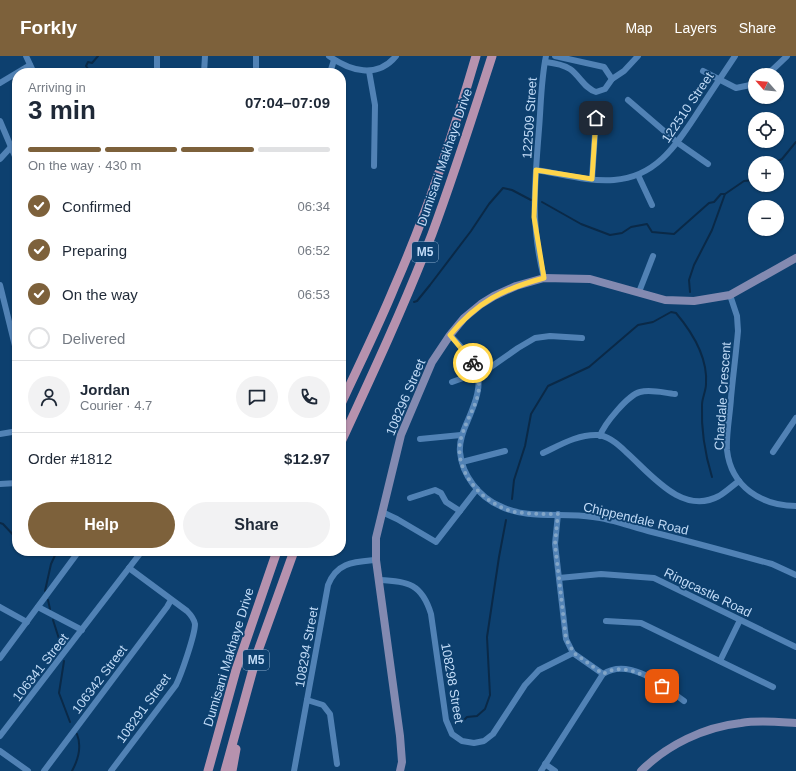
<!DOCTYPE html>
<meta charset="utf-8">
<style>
:root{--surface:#fff;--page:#f2f2f3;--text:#1f2937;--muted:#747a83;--line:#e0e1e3;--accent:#7d613b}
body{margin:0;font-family:Arial,sans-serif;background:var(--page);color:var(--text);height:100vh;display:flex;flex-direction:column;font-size:15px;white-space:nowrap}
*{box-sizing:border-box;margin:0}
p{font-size:13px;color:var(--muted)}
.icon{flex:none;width:22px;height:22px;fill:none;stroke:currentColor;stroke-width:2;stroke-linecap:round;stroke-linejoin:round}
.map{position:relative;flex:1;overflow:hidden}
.side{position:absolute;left:12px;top:12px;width:334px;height:488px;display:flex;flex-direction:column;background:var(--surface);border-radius:16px;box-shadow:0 1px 3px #0004}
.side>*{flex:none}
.needle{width:26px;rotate:297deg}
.buttons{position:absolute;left:748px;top:12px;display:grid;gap:8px}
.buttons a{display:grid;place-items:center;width:36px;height:36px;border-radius:50%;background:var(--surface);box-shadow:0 1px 3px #0004;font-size:20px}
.pin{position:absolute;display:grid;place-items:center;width:34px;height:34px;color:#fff;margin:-17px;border-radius:8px;box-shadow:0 2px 6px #0006}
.courier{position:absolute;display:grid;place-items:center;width:40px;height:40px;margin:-20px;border:3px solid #ffd54a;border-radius:50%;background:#fff;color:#222;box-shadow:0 1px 5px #0007}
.overview em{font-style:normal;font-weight:700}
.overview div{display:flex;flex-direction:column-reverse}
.overview{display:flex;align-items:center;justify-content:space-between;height:68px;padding:0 16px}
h1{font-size:26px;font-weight:700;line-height:30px}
.bar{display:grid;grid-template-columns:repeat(4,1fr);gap:6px 4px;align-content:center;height:48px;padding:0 16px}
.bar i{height:5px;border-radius:3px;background:var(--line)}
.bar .active{background:var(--accent)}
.bar p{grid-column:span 4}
.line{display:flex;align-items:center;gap:10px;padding:0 16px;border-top:1px solid var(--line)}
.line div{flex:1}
.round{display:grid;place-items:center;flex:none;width:42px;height:42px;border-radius:21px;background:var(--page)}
ol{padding:0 16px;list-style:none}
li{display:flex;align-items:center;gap:12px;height:44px}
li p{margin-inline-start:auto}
li .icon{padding:4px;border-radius:50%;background:var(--accent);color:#fff;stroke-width:4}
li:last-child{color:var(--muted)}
li i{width:22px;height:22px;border:2px solid var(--line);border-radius:50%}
.cta{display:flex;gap:8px;margin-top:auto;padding:8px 16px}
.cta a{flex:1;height:46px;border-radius:24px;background:var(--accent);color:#fff;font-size:16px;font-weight:700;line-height:46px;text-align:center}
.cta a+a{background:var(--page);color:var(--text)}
header{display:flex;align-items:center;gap:24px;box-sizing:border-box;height:56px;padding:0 20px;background:var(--accent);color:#fff}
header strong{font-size:19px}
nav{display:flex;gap:22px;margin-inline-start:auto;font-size:14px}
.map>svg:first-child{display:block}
</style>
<header>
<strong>Forkly</strong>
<nav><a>Map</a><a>Layers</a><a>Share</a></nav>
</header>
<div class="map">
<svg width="796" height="715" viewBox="0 0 796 715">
<rect width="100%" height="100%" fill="#0d406f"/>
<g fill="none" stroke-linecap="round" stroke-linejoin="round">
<g stroke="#0a2947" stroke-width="2">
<polyline points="91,17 86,10 88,6 92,7 98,0"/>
<polyline points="774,107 782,103 796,86"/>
<polyline points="542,146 581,168 610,179 622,177 631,171 647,168 652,176 674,178 709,147 714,146 721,138 725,138"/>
<polyline points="690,236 689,224 694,209 712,174 725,138 744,125 755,124"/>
<polyline points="414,246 417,245 430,229 471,175 489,148 503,132 512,134 531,144"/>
<path d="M512 443 514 424 525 390 531 358 548 330 589 311 638 269 653 266 671 256 676 257C692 276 708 301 706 328 706 335 702 342 702 349 701 374 705 398 712 421"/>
<polyline points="0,467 3,468 17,483"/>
<polyline points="45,535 51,508 57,495"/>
<polyline points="48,544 50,553"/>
<polyline points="53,564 61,589"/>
<polyline points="64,605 59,637 70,666"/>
<polyline points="464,664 467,661 477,660 485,653 490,639 487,581 499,501 506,464"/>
<path d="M72 715C78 704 82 691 77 678"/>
</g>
<g stroke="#5182b5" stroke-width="6">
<polyline points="26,0 34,17"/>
<path d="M329 0C350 15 377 23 396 0"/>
<polyline points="555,0 604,11 612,23"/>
<path d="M545 6C553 7 562 8 570 13 580 20 584 32 596 36L605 33 612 23 624 15 638 0"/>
<polyline points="369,15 375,49 374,110"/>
<polyline points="703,15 736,32 755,28"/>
<polyline points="157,17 157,0"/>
<polyline points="204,17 205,0"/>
<polyline points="256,17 256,0"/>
<polyline points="330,17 334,4"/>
<polyline points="767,19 787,0"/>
<polyline points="0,27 30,9"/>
<polyline points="628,44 678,87 708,108"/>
<polyline points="341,47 343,54 341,69"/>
<polyline points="0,65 17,105"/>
<polyline points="0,103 11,91"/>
<path d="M536 114C562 118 589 126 614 124 658 121 678 86 700 53 711 36 723 18 735 0"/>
<polyline points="638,119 652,149"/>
<polyline points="592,123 596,62"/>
<path d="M544 222C530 168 535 126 539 73 541 49 541 24 546 0"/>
<polyline points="0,229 17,298"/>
<polyline points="639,236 653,200"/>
<path d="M730 239 737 260 738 275C736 298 733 320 731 342 730 359 726 378 727 394 731 431 762 450 796 450"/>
<path d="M450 279C482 312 486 322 468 364 463 375 459 385 460 396 462 419 479 441 500 450 527 464 563 456 593 461 612 463 632 471 652 476 692 486 732 497 772 508L796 519"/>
<polyline points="452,326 488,313 518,292 535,282 550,280 582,282"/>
<polyline points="0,378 12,376 17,374"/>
<path d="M600 380C604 368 628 339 640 336 651 333 664 337 675 338"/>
<polyline points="420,383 461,379"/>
<polyline points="773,396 796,362"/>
<path d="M543 397C560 389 578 378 598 379 609 380 619 389 626 396 651 418 682 460 719 440 726 436 732 430 739 425"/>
<polyline points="462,406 505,395"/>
<polyline points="0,428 17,427"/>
<polyline points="410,442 435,434 441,437 446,446 460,455"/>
<polyline points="382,456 397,463 436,486 477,433"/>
<polyline points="558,458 555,488 566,583 573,597 603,618"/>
<polyline points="559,522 601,518 654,522 796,591"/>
<path d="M379 524C408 525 422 528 431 558L446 664 452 678 462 685 474 687 484 685 493 678 525 629 539 614 573 597"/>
<polyline points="0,551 27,566"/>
<polyline points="38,551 82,574"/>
<polyline points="606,565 641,567 773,631"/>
<polyline points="0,602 79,495"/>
<polyline points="720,605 740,564"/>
<polyline points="307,644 323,649 330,658 337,708"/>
<polyline points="0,680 142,495"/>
<polyline points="0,695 28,715"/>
<polyline points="545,708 555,715"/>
<polyline points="44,715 167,551 171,544"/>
<path d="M111 715 176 629C181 619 195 579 195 568 194 563 191 559 187 555L129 512"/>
<path d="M294 715 328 529C337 506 354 506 376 504"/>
<path d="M541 715 603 618C630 601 663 630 684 645"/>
</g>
<g stroke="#838ab1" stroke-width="8">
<polyline points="400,715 402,706 400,680 376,504 376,482 401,379 432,306 450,279 464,262 481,248 494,240 516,230 544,222 590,223 665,244 694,245 730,239 796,202"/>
<path d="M641 715C667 689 704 671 741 667 759 664 778 666 796 667"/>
</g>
<g stroke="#b692ae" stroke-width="9">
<path d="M341 348C359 309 378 271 394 232 427 157 453 79 476 0"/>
<path d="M341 386C373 317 405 248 432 178 454 119 473 59 492 0"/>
<polyline points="208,715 236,614 277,495"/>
<polyline points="225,715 258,595 294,495"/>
<polyline points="232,715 236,693"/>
</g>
</g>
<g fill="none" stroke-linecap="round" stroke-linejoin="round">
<path stroke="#82a5c7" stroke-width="4" stroke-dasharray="0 7.2" d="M473 307C488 337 471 351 462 379 450 413 483 449 515 456 529 458 544 458 558 458L555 488 566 583 574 597 603 618C622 606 645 619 662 630"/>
<path stroke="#ffd54a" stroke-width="5" d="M473 307 450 279C477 246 503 233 544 222L534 161 536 114 592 123 596 62"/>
</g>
<g text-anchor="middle" stroke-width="3.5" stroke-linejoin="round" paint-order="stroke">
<g fill="#0d406f" stroke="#8bacce" stroke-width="1">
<rect x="412" y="186" width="26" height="20" rx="3"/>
<rect x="243" y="594" width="26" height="20" rx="3"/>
</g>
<g font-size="12" font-weight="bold" fill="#c1dbf7">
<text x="425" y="200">M5</text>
<text x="256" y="608">M5</text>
</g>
<g font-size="13" fill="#c1dbf7" stroke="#0d406f">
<text transform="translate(687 51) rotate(-56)" y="5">122510 Street</text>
<text transform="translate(529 62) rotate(-86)" y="5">122509 Street</text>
<text transform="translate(444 101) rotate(-71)" y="5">Dumisani Makhaye Drive</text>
<text transform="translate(722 340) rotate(-86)" y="5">Chardale Crescent</text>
<text transform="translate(405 341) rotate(-67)" y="5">108296 Street</text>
<text transform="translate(636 462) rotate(13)" y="5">Chippendale Road</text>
<text transform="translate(708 536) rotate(26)" y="5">Ringcastle Road</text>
<text transform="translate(306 591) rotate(-80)" y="5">108294 Street</text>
<text transform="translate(228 601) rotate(-73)" y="5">Dumisani Makhaye Drive</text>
<text transform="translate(40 611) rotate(-52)" y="5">106341 Street</text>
<text transform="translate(99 623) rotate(-53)" y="5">106342 Street</text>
<text transform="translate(453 627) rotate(80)" y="5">108298 Street</text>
<text transform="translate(143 652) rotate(-54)" y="5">108291 Street</text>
</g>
</g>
</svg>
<div class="buttons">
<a><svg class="needle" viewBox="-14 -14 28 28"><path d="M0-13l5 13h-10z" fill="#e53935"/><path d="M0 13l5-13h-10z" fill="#747a83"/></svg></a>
<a><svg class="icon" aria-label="locate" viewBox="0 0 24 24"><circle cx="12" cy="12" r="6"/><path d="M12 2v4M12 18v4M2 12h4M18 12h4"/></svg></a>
<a>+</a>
<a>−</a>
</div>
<div class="pin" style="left:662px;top:630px;background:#ea580c"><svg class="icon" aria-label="bag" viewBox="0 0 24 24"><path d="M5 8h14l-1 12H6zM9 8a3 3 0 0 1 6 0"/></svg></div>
<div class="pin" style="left:596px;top:62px;background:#1f2937"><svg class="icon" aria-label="home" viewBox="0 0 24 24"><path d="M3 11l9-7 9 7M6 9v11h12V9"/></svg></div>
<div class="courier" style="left:473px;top:307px"><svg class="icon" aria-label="bike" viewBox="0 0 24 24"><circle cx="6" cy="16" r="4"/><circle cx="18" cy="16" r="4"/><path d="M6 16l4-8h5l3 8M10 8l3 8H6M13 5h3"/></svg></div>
<section class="side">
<div class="overview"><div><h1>3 min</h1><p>Arriving in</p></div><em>07:04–07:09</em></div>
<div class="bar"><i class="active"></i><i class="active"></i><i class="active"></i><i></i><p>On the way · 430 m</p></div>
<ol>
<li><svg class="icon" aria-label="check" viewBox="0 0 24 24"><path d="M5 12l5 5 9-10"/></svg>Confirmed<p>06:34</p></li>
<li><svg class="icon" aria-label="check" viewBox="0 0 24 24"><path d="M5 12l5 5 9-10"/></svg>Preparing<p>06:52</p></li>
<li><svg class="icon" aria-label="check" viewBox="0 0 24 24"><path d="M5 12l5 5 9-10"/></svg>On the way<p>06:53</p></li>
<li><i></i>Delivered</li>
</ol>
<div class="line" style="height:72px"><a class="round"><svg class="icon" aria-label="person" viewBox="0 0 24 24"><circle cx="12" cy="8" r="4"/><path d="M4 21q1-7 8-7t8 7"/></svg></a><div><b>Jordan</b><p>Courier · 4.7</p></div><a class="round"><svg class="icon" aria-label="chat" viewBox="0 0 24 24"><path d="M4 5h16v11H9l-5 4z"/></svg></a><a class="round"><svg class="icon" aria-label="phone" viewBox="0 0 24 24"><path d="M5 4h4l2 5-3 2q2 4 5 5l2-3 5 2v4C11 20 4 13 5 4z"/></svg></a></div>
<div class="line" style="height:52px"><div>Order #1812</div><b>$12.97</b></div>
<div class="cta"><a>Help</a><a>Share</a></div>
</section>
</div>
